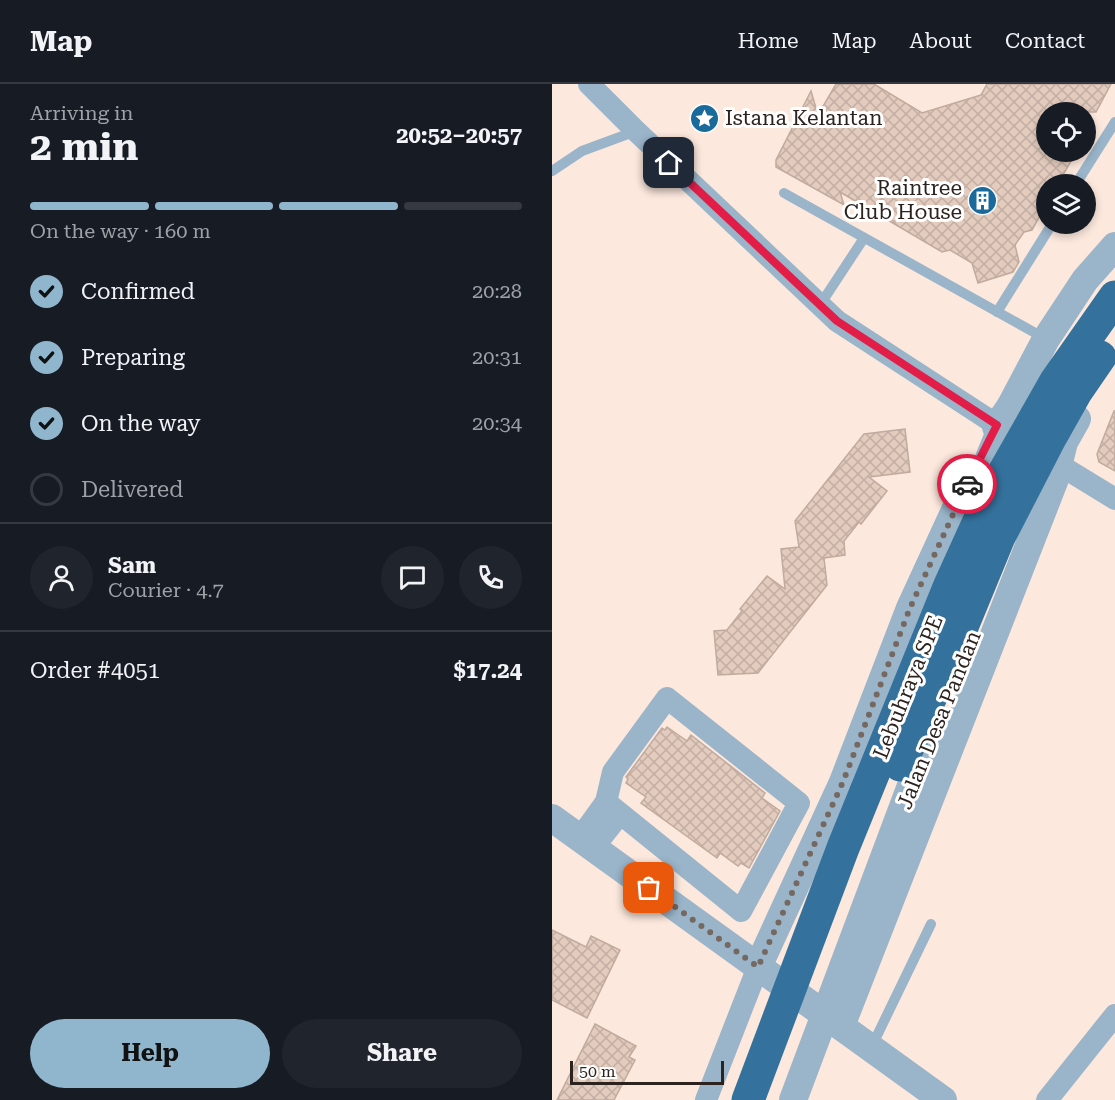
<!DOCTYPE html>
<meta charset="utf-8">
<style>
:root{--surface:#171b24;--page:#20242c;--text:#f1f3f6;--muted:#9ea1a6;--line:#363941;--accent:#90b6ce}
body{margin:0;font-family:"Roboto Serif",serif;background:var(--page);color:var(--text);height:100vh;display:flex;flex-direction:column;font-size:22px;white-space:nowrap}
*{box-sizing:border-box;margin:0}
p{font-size:20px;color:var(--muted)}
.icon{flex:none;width:33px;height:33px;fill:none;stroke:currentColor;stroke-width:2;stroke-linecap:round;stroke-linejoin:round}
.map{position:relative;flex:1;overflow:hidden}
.side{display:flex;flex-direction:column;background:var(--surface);width:552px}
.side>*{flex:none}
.tools{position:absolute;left:484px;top:18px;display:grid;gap:12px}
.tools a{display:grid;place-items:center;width:60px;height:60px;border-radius:50%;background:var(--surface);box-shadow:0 3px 9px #0003;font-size:30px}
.scale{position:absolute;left:18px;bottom:15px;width:154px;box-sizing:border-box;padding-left:6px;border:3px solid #2c231e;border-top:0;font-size:16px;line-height:21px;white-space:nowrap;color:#2c231e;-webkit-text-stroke:4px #fff;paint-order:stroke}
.pin{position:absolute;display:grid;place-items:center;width:51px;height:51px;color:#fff;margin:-26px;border-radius:12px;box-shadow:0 3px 9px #0006}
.courier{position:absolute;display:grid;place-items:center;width:60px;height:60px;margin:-30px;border:4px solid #e11d48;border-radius:50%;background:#fff;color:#222;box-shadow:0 2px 8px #0007}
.head em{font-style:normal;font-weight:700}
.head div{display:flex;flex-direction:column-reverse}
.head{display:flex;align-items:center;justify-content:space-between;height:102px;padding:0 30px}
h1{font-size:39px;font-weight:700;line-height:45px}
.bar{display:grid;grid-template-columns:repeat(4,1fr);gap:9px 6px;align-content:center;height:72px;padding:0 30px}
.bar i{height:8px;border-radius:4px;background:var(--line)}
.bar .current{background:var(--accent)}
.bar p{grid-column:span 4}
.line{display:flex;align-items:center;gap:15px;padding:0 30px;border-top:2px solid var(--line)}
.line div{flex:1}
.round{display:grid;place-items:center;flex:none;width:63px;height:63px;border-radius:32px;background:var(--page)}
ol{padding:0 30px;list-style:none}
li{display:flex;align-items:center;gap:18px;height:66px}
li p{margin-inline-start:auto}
li .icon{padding:6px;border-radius:50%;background:var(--accent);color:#111;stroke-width:4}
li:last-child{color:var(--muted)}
li i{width:33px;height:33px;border:3px solid var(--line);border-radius:50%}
.button{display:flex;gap:12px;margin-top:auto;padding:12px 30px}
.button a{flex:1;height:69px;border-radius:36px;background:var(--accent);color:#111;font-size:24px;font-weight:700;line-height:69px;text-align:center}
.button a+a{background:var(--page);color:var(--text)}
header{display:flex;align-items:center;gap:36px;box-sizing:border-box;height:84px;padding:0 30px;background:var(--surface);border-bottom:2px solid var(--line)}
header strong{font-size:28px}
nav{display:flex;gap:33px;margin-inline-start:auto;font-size:21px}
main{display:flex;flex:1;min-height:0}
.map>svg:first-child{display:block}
</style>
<header>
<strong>Map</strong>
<nav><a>Home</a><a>Map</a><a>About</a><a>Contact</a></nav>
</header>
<main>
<section class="side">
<div class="head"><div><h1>2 min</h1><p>Arriving in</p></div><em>20:52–20:57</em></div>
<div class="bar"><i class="current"></i><i class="current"></i><i class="current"></i><i></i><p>On the way · 160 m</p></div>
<ol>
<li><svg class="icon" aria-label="check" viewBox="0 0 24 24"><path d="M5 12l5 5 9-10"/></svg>Confirmed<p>20:28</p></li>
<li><svg class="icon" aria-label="check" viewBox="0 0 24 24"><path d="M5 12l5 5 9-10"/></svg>Preparing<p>20:31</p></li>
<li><svg class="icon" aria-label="check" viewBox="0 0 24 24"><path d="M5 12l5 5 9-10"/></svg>On the way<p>20:34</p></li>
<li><i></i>Delivered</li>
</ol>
<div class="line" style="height:108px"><a class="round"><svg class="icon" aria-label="person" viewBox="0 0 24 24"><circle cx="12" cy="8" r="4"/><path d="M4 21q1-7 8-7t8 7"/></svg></a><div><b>Sam</b><p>Courier · 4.7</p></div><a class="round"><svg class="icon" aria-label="chat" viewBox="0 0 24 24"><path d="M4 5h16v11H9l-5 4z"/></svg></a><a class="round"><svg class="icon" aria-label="phone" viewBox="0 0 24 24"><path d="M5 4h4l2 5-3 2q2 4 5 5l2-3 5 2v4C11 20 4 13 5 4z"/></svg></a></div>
<div class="line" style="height:78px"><div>Order #4051</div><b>$17.24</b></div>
<div class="button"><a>Help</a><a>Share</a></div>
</section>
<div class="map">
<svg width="563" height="1016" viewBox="0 0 563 1016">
<defs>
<pattern id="building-cross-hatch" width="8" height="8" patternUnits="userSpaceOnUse" patternTransform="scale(1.5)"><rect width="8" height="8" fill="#e3cbbe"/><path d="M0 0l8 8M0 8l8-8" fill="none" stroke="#c3aea3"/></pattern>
</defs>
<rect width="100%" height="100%" fill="#fce8dd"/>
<g fill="url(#building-cross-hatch)" stroke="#c1aa9e" stroke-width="1.5">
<polygon points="284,0 322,0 370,29 429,11 435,0 559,0 544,28 495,28 495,68 524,68 506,100 495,100 495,119 480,146 472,148 463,161 467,178 461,188 426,199 420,179 398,166 390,168 288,108 292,121 224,83 224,76 259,7 266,31"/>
<polygon points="562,327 563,327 563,387 547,378 545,370"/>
<polygon points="353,345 358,388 317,393 335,407 309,440 307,438 292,457 293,471 272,474 275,501 206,589 166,591 162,547 175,546 190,527 188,525 215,492 233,505 229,465 247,463 243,437 312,350"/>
<polygon points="115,643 135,657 139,651 213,709 210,714 228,727 197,784 189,779 186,782 168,769 165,774 89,719 94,713 74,699 76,695 74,693 110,644 113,646"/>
<polygon points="0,846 34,863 39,852 68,866 35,934 0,916"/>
<polygon points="43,940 84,962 77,973 83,976 62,1016 5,1016"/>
</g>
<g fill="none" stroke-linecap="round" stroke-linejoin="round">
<g stroke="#9ab4c9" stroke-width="10">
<polyline points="0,87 30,67 84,47"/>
<polyline points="524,100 563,38"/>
<polyline points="232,109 494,255"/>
<polyline points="268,221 312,154"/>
<polyline points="445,228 500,140"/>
<polyline points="319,964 379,840"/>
</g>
<g stroke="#9ab4c9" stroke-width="22">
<polyline points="37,0 84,47 285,237 445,341"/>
<polyline points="506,380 563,415"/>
<polygon points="115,614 247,719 189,827 54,718 61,688"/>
<polyline points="28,754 54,718"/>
<polyline points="41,764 68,730"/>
<polyline points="154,1016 206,883"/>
<polyline points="495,1016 563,931"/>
</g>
<g stroke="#9ab4c9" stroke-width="28">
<polyline points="444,343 458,323 494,255 533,196 563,162"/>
<polyline points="0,734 391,1016"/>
<polyline points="206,883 291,698 358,524 416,398"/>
<polyline points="289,942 503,395 512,358 525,335"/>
</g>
<g stroke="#9ab4c9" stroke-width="28">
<polyline points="413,433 458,323"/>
<polyline points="241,1016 384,635"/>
</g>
<g stroke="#34729d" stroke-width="33">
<polyline points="348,681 405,555 447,453 497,356 524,308 548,273"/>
<polyline points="196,1016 291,764 398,501 438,413 504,297 563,213"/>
</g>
</g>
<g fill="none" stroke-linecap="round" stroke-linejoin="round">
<polyline stroke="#756861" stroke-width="6" stroke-dasharray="0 10.8" points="97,804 206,883 291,698 358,524 415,400"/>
<polyline stroke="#e11d48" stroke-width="8" points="117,79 285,237 445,341 415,400"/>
</g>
<defs>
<symbol id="sight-disc" viewBox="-11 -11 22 22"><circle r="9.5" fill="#1a6b9c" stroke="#fff"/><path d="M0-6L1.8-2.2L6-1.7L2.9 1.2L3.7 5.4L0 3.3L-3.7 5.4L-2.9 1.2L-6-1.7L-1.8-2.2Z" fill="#fff"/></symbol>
<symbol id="building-disc" viewBox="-11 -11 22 22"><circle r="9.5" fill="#1a6b9c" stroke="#fff"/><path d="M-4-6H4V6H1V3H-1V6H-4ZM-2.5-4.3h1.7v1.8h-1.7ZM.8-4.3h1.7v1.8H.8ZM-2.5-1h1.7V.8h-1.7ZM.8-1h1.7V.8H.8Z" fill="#fff"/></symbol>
</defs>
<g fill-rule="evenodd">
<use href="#sight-disc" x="136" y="18" width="33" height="33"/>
<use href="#building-disc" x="414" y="100" width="33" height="33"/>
</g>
<g text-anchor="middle" stroke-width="6" stroke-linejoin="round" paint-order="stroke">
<g font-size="21" fill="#2c231e" stroke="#fff" text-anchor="start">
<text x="173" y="41">Istana Kelantan</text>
<text x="410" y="111" text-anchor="end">Raintree<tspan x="410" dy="24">Club House</tspan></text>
</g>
<g font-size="21" fill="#2c231e" stroke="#fff">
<text transform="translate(356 603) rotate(-68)" y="7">Lebuhraya SPE</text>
<text transform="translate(387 636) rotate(-68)" y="7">Jalan Desa Pandan</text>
</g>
</g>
</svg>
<div class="tools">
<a><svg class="icon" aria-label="locate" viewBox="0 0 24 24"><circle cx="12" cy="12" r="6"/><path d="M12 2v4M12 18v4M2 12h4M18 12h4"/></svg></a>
<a><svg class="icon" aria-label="layers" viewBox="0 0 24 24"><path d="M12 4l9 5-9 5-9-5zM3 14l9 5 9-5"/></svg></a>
</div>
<div class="scale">50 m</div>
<div class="pin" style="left:97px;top:804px;background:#ea580c"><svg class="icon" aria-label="bag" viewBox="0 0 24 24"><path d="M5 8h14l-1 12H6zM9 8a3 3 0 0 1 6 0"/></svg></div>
<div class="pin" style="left:117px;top:79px;background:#1f2937"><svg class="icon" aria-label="home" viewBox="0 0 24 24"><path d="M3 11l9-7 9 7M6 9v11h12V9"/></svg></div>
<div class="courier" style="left:415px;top:400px"><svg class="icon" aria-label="car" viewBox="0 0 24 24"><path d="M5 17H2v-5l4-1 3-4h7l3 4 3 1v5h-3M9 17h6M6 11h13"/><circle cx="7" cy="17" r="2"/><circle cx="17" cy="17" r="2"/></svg></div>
</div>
</main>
